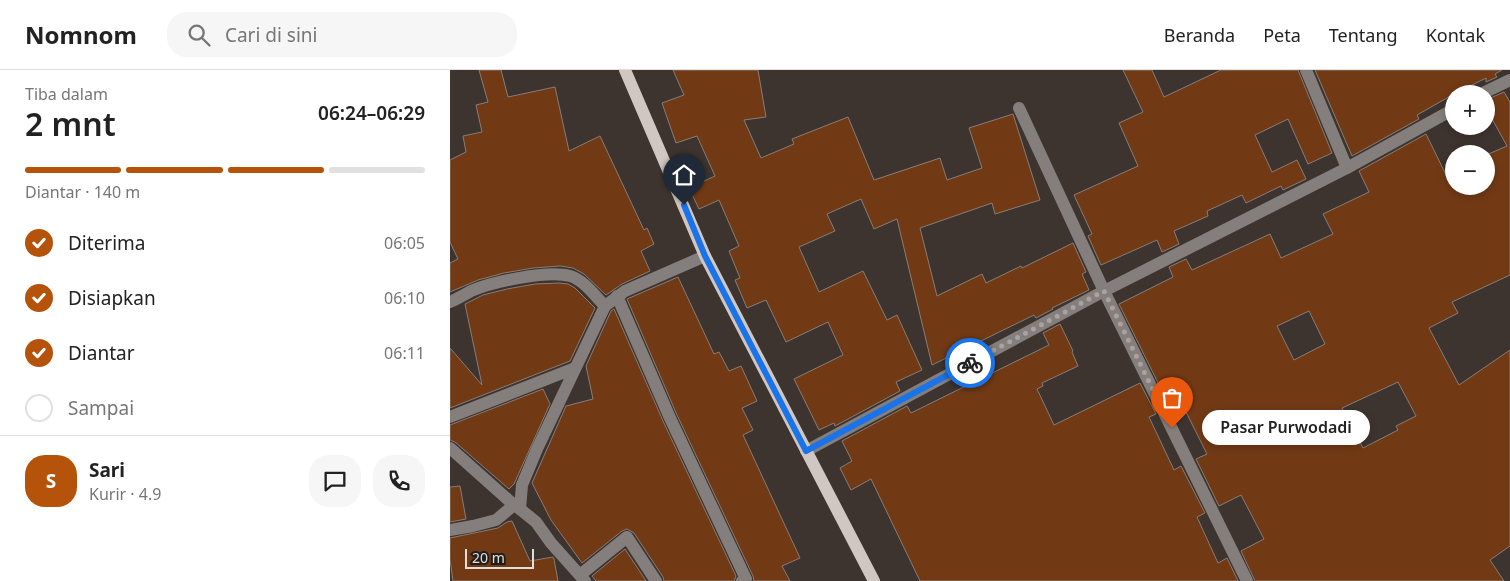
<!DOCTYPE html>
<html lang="id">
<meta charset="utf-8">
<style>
:root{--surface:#fff;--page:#f6f6f6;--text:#222;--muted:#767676;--line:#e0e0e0;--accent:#b45309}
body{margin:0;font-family:"Noto Sans",sans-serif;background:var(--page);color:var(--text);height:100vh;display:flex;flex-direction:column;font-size:19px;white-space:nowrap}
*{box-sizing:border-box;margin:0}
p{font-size:16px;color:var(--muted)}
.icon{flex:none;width:28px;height:28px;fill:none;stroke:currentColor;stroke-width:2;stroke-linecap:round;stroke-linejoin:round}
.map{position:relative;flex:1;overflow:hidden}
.side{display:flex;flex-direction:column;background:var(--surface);width:450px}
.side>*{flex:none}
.tools{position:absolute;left:995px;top:15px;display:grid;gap:10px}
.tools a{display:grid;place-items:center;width:50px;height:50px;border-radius:50%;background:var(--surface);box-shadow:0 2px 8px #0003;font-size:25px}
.scale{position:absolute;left:15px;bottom:12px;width:69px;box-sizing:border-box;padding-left:5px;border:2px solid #e4dedb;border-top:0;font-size:14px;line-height:18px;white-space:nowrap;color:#e4dedb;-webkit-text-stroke:4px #211d1b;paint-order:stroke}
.pin{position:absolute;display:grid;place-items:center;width:42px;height:42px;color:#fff;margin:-51px -21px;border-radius:50% 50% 50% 0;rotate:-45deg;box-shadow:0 0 5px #0007}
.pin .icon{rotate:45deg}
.courier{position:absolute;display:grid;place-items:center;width:50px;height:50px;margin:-25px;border:4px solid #1a73e8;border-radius:50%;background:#fff;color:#222;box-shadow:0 1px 6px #0007}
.bubble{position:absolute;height:35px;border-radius:18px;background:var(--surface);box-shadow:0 2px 8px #0003;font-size:16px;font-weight:600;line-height:35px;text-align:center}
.overview em{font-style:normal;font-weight:600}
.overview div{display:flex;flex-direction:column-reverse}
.overview{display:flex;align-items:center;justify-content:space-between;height:85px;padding:0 25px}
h1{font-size:32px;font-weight:600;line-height:38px}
.bar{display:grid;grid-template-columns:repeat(4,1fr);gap:8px 5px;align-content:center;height:60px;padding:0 25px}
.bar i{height:6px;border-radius:4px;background:var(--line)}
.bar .active{background:var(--accent)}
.bar p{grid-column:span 4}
.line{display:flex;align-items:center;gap:12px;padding:0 25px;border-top:1px solid var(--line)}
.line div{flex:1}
.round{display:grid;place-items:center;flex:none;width:52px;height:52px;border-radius:20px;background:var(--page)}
ol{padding:0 25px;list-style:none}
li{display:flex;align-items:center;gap:15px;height:55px}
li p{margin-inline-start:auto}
li .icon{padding:5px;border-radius:50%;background:var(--accent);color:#fff;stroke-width:4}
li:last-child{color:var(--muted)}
li i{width:28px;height:28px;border:2px solid var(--line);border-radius:50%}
header{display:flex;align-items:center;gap:30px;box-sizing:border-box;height:70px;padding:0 25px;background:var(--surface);border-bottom:1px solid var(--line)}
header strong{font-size:24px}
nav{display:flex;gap:28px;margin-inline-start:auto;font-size:18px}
.search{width:350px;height:45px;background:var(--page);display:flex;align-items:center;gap:12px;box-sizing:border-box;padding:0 18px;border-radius:20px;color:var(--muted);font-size:19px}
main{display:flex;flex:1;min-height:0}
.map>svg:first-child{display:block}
</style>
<header>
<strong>Nomnom</strong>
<div class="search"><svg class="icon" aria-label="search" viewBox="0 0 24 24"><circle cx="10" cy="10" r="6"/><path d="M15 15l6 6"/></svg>Cari di sini</div>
<nav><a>Beranda</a><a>Peta</a><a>Tentang</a><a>Kontak</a></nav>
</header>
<main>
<section class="side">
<div class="overview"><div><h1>2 mnt</h1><p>Tiba dalam</p></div><em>06:24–06:29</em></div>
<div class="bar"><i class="active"></i><i class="active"></i><i class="active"></i><i></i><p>Diantar · 140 m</p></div>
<ol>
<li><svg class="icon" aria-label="check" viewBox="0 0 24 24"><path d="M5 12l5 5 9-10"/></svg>Diterima<p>06:05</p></li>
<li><svg class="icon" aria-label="check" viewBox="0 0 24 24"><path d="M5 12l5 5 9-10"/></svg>Disiapkan<p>06:10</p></li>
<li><svg class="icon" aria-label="check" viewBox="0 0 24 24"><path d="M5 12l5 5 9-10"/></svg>Diantar<p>06:11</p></li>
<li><i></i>Sampai</li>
</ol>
<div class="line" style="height:90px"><b class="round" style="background:var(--accent);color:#fff">S</b><div><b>Sari</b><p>Kurir · 4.9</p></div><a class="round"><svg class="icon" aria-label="chat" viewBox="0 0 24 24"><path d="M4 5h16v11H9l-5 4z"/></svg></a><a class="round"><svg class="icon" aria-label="phone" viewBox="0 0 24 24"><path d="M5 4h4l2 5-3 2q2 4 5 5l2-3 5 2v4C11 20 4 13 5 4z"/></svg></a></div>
</section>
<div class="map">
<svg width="1060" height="511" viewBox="0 0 1060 511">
<rect width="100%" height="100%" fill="#3e342f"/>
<g fill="#713a15" stroke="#887d77" fill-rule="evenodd">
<polygon points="29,0 51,0 58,27 105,17 119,81 150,66 194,160 197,158 204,174 191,181 200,201 172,214 156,225 134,204 123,198 110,196 83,198 54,203 28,210 0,222 0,193 8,189 0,172 0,90 16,82 13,66 32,62 26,35 38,32"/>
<polygon points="223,0 308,0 316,47 294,50 311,88 344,74 342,69 398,47 424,110 490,88 497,110 532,98 519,58 563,44 590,130 545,144 542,133 470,158 487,226 532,204 536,213 571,196 572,198 623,173 636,202 632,204 639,220 602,238 603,239 586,248 584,245 482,295 447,149 424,159 411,129 377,144 385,161 349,177 369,222 413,201 437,250 447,245 472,300 446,312 450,321 385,356 384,353 369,360 344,309 393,285 378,252 336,272 316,230 297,238 285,210 290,208 279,181 289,176 269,130 249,139 239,118 265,106 247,66 226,73 212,33 234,25"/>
<polygon points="673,0 702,0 714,27 771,0 848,0 882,83 858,94 838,49 805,65 822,102 847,90 856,109 833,120 831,116 796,133 792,125 757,141 758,146 724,161 729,174 712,182 707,170 651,195 638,166 642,164 624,125 688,96 669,53 693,42"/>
<polygon points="865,0 1052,0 1045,4 1047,7 1036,12 1036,8 1004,24 967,45 969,49 902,86"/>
<path d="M1054 22 1060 32V205L1002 232 1008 243 979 258 1009 315 1060 280V476L1040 490 1054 511H805L791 481 814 469 791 425 769 436 746 389 757 384 731 332 720 337 669 234 723 207 719 197 736 189 742 200 820 164 831 188 883 164 873 144 919 122 909 101 976 64 1001 115 1004 114V116H1036V85L1057 76 1036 38V30ZM859 241 875 274 844 290 827 256ZM948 312 966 346 946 356 948 360 913 378 892 338Z"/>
<polygon points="228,207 264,284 269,282 279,301 291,296 307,331 292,338 303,360 293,365 350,488 332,496 340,511 304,511 303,506 227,345 177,229"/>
<polygon points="109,213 118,214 125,218 145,238 120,291 0,338 0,278 32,315 15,234 33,225 57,219 85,214"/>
<polygon points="164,239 213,351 286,506 284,511 214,511 213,507 184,463 177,459 172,461 132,493 101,450 82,413 116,336 143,329 136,296 161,241"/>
<polygon points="610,254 623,281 622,282 628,296 592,313 593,316 587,319 604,355 690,313 706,344 699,347 724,400 731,396 755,443 747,447 768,493 777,488 788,511 470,511 421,409 401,420 390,398 402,391 392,371 457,336 461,343 599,275 593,263"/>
<polygon points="93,319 100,334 64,414 59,419 5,372 0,370 0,355"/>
<polygon points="10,416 16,449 0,452 0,417"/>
<polygon points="62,451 80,491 103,487 104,489 108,511 3,511 0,489 0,468 48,458 57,452"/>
<polygon points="175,479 196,511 146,511 142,506"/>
</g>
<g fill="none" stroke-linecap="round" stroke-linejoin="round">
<g stroke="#847f7c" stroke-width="12">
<polyline points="856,0 897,98"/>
<polyline points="1031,24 1060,10"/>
<polyline points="569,38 654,221 797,511"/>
<polyline points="167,226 220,348 296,509 292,511"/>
<path d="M0 232C7 229 14 225 21 221 42 212 97 200 120 206 134 210 145 226 155 236"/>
<polyline points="0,347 125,298"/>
<polyline points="0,378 64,435"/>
<polyline points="356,381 654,221 897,98 1004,39"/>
<polyline points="0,460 23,456 46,450 64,435 70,439"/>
<polyline points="130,505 177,467 206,511"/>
<polyline points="135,511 101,473 86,452 70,439 72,415 87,379 155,236 175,221 255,186"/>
</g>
<polyline stroke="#d1c7c2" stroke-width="12" points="175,0 255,186 424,511"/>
</g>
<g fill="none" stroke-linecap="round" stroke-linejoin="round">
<polyline stroke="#aaa29f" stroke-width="5" stroke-dasharray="0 9" points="520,293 654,221 722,358"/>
<polyline stroke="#1a73e8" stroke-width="6" points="234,135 255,186 356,381 520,293"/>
</g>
</svg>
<div class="tools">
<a>+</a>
<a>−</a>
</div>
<div class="scale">20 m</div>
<div class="pin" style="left:722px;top:358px;background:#ea580c"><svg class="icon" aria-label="bag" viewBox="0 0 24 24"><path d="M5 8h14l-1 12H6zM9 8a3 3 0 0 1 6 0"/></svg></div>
<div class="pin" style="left:234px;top:135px;background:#1f2937"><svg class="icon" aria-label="home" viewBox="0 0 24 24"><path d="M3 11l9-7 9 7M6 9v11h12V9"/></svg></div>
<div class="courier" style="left:520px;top:293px"><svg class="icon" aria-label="bike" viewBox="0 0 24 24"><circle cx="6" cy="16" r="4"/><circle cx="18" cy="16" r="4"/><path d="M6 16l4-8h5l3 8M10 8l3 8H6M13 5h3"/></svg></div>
<div class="bubble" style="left:752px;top:340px;width:168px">Pasar Purwodadi</div>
</div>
</main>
